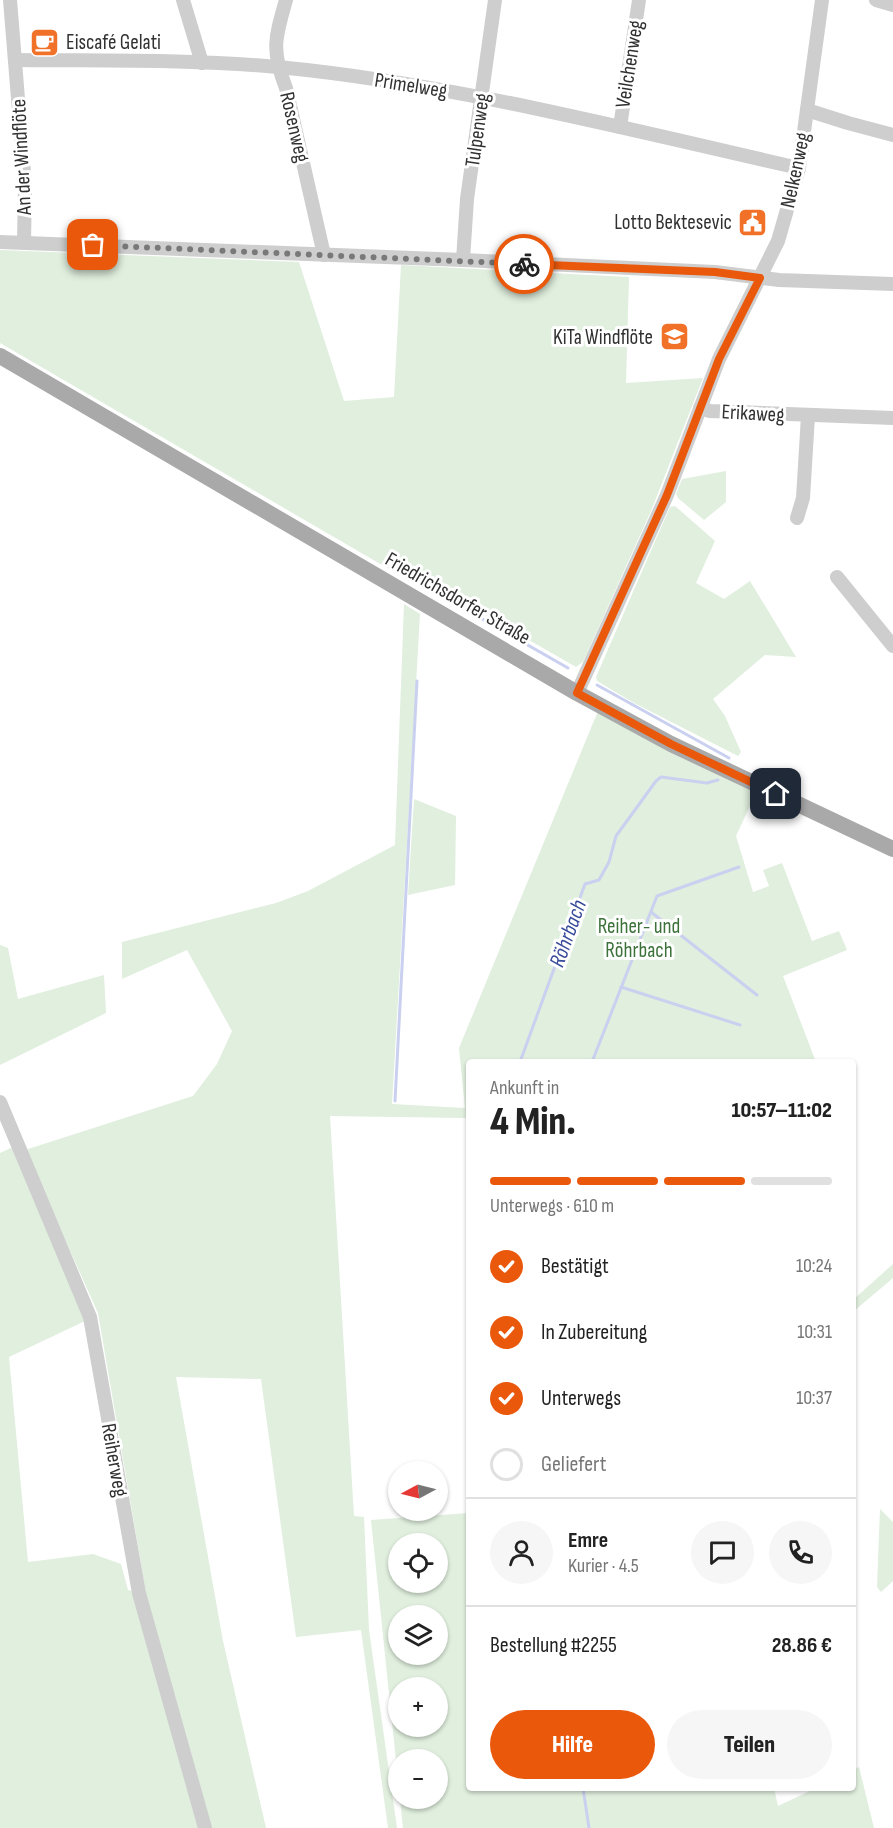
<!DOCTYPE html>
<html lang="de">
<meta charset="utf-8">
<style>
:root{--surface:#fff;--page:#f6f6f6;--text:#222;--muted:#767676;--line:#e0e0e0;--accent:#ea580c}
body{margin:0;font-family:"Sofia Sans Condensed",sans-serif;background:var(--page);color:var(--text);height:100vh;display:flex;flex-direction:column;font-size:22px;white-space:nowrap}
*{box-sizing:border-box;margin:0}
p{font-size:20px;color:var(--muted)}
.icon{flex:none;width:33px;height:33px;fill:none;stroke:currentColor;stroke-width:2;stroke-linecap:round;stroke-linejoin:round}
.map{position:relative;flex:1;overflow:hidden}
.panel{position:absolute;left:466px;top:1059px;width:390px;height:732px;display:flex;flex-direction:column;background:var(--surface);border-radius:6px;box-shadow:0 2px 4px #0004}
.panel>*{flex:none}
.needle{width:39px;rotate:263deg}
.buttons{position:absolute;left:388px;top:1461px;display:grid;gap:12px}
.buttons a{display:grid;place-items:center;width:60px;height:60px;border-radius:50%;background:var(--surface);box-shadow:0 2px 4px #0004;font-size:30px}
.pin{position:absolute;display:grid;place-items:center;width:51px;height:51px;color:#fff;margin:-26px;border-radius:12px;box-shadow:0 3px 9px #0006}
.courier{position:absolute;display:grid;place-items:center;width:60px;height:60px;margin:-30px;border:4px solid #ea580c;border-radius:50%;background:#fff;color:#222;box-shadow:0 2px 8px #0007}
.summary em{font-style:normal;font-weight:800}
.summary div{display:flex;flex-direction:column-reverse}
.summary{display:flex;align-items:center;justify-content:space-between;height:102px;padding:0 24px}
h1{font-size:39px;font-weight:800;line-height:45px}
.bar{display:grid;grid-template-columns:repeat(4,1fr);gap:9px 6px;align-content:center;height:72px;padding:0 24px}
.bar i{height:8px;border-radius:4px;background:var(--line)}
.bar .selected{background:var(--accent)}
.bar p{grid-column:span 4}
.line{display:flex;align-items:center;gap:15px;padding:0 24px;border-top:2px solid var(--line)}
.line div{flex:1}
.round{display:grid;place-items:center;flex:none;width:63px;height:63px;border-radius:32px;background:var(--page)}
ol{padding:0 24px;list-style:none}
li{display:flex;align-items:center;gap:18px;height:66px}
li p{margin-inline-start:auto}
li .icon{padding:6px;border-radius:50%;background:var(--accent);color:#fff;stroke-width:4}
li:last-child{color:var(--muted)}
li i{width:33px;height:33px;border:3px solid var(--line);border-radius:50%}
.action{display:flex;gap:12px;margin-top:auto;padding:12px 24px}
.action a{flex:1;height:69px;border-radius:36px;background:var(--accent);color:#fff;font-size:24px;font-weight:800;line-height:69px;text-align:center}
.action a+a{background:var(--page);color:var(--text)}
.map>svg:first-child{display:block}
</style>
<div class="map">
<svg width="893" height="1828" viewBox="0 0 893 1828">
<rect width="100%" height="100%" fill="#fff"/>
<g fill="#e0efde" fill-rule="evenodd">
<polygon points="0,250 299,262 344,401 394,397 401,265 629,277 626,383 703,378 651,511 583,662 576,667 417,576 408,566 401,576 0,343"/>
<polygon points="726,471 726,502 704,520 678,498 676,494 682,479"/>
<polygon points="675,506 715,541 696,583 724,599 750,581 796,657 765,655 713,699 725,716 741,752 738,756 634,703 597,681 596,677 670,507"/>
<polygon points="404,604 420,614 392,1104 465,1108 459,1048 598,711 667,751 756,793 736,836 753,892 769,886 763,870 782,863 812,941 839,931 847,950 783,976 816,1062 470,1062 469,1150 466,1118 330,1116 354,1516 364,1517 369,1630 397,1828 388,1828 361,1630 296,1637 261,1379 176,1377 223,1641 266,1828 210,1828 146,1593 98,1313 25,1150 193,1096 217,1064 232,1031 187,950 122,979 122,942 276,903 308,891 395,845"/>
<polygon points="414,799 456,816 455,885 408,895"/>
<polygon points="0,945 8,948 18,999 104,975 106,1013 0,1065"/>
<polygon points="13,1147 85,1321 9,1357 28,1562 93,1554 121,1564 128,1590 132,1591 200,1828 0,1828 0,1153"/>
<polygon points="893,1264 893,1278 854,1311 854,1299"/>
<polygon points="880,1509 893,1522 893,1581 881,1592 877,1587"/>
<path d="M469 1513 470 1788H774L778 1806 816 1788H854V1770L859 1767 874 1828H403L371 1520ZM399 1544H438V1582H399ZM399 1616H438V1654H399ZM399 1688H438V1726H399ZM399 1760H438V1798H399Z"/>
</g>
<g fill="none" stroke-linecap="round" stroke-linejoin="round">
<g stroke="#cad0ef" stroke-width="3">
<polyline points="390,552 423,585 568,668"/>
<polyline points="597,685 729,758"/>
<polyline points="651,912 757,995"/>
<polyline points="621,987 740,1025"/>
<polyline points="520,1062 585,884 599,880 609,862 616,836 656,781 661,777 707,783 718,780"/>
<polyline points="592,1062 657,896 739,867"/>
<polyline points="395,1101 417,681"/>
<polyline points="583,1788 589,1828"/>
</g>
<g stroke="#cecece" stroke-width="14">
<polyline points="10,0 25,185 24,243"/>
<polyline points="183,0 202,63"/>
<path d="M286 0C275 38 271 50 286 88L324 255"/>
<polyline points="876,0 893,5"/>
<path d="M15 60C103 61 191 59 278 67 454 84 626 129 799 168"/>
<polyline points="807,110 848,123 893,135"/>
<polyline points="620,127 639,0"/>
<polyline points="0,242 463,260 715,272 779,280 893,284"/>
<polyline points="463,260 467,199 495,0"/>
<polyline points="700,408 710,411 893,418"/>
<polyline points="797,518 803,498 808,416"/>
<polyline points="837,577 893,646"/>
<polyline points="577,693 667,495 719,359 778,241 799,168 822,0"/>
<polyline points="0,1102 90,1317 139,1593 205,1828"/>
</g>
<polyline stroke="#a9a9a9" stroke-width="16" points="0,356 577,693 671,744 893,849"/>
</g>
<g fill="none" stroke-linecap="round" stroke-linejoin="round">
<polyline stroke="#797979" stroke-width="6" stroke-dasharray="0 10.8" points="93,245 524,264"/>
<polyline stroke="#ea580c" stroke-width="8" points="524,264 715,272 760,278 719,359 667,495 577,693 671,744 776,794"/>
</g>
<defs>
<symbol id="cafe-square" viewBox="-11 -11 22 22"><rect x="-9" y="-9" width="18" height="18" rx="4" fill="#f27129" stroke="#fff"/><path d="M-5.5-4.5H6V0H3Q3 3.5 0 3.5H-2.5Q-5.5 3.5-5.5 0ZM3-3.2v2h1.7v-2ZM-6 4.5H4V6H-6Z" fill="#fff"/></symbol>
<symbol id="civic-square" viewBox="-11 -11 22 22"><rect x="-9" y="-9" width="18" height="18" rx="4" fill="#f27129" stroke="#fff"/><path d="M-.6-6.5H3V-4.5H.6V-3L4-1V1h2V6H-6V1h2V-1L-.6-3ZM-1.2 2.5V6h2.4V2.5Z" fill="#fff"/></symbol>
<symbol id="school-square" viewBox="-11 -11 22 22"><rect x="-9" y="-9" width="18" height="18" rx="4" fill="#f27129" stroke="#fff"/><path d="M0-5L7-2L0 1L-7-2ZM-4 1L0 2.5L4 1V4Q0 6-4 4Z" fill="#fff"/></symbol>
</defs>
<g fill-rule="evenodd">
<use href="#cafe-square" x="28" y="26" width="33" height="33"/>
<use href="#civic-square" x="736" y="206" width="33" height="33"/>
<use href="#school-square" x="658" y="320" width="33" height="33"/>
</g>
<g text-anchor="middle" stroke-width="6" stroke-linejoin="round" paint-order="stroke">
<g font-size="21" fill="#313131" stroke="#fff" text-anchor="end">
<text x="66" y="49" text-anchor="start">Eiscafé Gelati</text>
<text x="732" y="229">Lotto Bektesevic</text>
<text x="653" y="344">KiTa Windflöte</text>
</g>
<g font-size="21" fill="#313131" stroke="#fff">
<text transform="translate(629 64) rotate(-81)" y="7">Veilchenweg</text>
<text transform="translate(411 85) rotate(9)" y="7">Primelweg</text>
<text transform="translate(295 127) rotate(77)" y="7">Rosenweg</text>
<text transform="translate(477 130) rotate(-82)" y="7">Tulpenweg</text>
<text transform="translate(21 157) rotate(-93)" y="7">An der Windflöte</text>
<text transform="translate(795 170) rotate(-78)" y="7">Nelkenweg</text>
<text transform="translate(753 413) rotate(3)" y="7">Erikaweg</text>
<text transform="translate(458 598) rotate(30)" y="7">Friedrichsdorfer Straße</text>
<text transform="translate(115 1460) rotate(80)" y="7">Reiherweg</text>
</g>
<g font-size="21" fill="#3c713a" stroke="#fff">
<text x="639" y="933">Reiher- und<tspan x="639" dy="24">Röhrbach</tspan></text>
</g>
<g font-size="22" font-style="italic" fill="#384a9a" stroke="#fff">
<text transform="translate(567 933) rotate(-70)" y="8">Röhrbach</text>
</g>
</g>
</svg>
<div class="buttons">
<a><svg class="needle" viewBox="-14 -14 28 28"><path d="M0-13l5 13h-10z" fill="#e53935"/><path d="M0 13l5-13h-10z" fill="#767676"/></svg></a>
<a><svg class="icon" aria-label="locate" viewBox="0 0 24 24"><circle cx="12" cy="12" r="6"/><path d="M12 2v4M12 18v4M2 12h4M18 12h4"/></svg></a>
<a><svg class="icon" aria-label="layers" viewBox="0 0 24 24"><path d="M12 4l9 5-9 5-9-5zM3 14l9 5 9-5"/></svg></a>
<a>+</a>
<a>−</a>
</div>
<div class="pin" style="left:93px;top:245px;background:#ea580c"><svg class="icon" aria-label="bag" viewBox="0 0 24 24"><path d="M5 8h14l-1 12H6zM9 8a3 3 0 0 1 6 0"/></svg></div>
<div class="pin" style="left:776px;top:794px;background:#1f2937"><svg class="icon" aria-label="home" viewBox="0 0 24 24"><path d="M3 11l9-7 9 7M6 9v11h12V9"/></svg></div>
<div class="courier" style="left:524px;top:264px"><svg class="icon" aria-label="bike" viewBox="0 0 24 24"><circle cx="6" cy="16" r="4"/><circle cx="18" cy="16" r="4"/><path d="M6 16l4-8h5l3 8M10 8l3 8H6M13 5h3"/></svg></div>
<section class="panel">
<div class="summary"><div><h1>4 Min.</h1><p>Ankunft in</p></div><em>10:57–11:02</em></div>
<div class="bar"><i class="selected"></i><i class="selected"></i><i class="selected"></i><i></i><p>Unterwegs · 610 m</p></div>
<ol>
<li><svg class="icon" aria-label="check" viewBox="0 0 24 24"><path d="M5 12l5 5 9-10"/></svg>Bestätigt<p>10:24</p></li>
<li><svg class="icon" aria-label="check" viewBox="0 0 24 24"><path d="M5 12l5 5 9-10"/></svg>In Zubereitung<p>10:31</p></li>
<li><svg class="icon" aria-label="check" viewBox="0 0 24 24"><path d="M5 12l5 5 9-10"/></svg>Unterwegs<p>10:37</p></li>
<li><i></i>Geliefert</li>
</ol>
<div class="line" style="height:108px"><a class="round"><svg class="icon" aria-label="person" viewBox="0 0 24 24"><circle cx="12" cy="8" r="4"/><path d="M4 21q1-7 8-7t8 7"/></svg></a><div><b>Emre</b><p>Kurier · 4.5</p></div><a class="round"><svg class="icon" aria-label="chat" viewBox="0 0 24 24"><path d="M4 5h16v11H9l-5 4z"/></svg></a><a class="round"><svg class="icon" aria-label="phone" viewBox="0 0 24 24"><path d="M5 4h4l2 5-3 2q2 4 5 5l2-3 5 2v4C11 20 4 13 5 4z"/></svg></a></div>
<div class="line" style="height:78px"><div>Bestellung #2255</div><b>28.86 €</b></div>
<div class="action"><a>Hilfe</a><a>Teilen</a></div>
</section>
</div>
